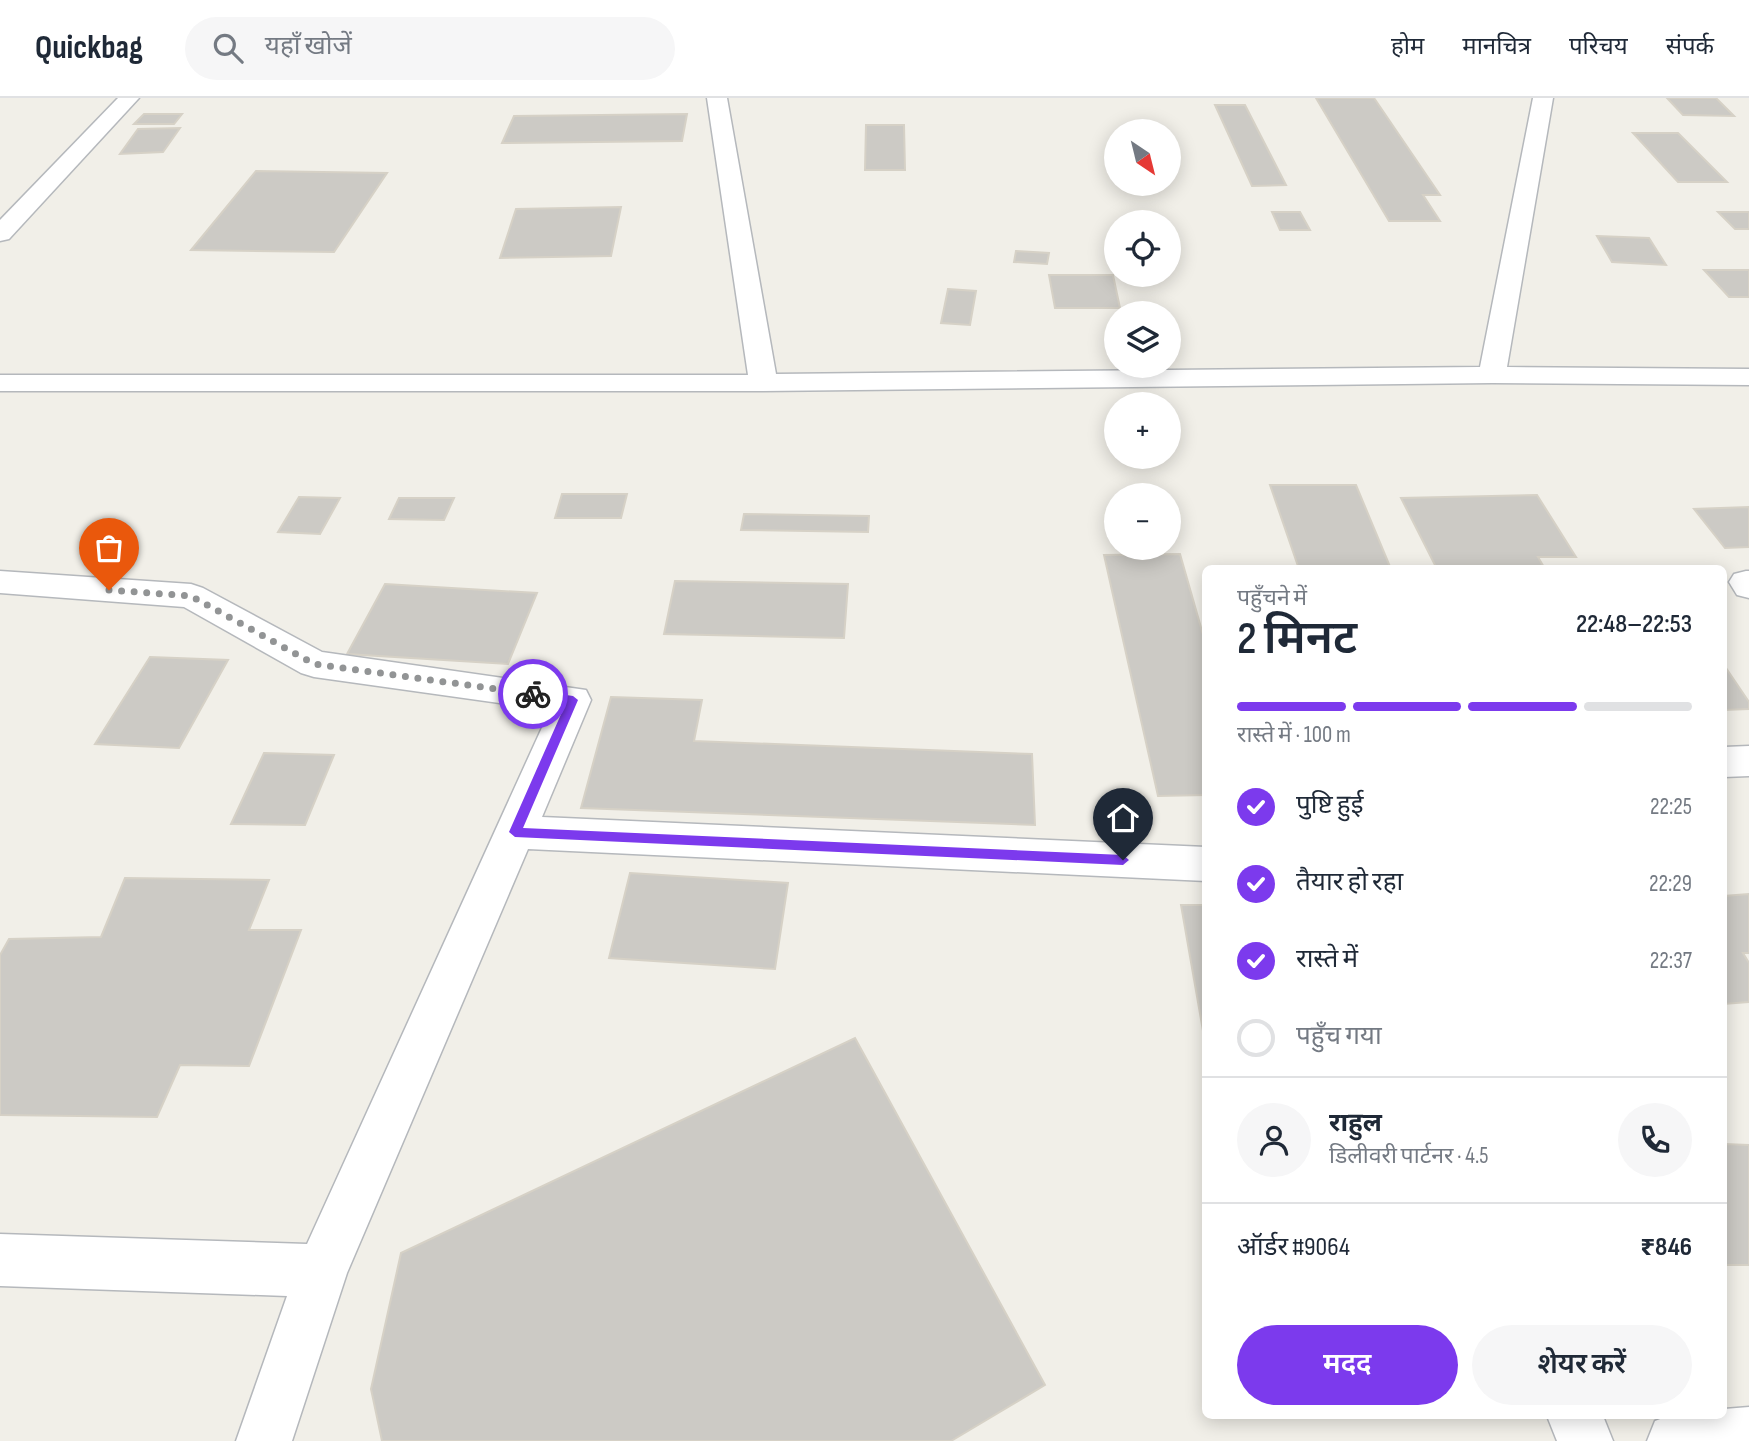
<!DOCTYPE html>
<html lang="hi">
<meta charset="utf-8">
<style>
:root{--surface:#fff;--page:#f6f6f7;--text:#1f2937;--muted:#747a83;--line:#e0e1e3;--accent:#7c3aed}
body{margin:0;font-family:"Sofia Sans Condensed","Noto Sans Devanagari",sans-serif;background:var(--page);color:var(--text);height:100vh;display:flex;flex-direction:column;font-size:26px;white-space:nowrap}
*{box-sizing:border-box;margin:0}
p{font-size:23px;color:var(--muted)}
.icon{flex:none;width:38px;height:38px;fill:none;stroke:currentColor;stroke-width:2;stroke-linecap:round;stroke-linejoin:round}
.map{position:relative;flex:1;overflow:hidden}
.panel{position:absolute;left:1202px;top:467px;width:525px;height:854px;display:flex;flex-direction:column;background:var(--surface);border-radius:10px;box-shadow:0 4px 18px #0003}
.panel>*{flex:none}
.needle{width:46px;rotate:145deg}
.controls{position:absolute;left:1104px;top:21px;display:grid;gap:14px}
.controls a{display:grid;place-items:center;width:77px;height:77px;border-radius:50%;background:var(--surface);box-shadow:0 4px 18px #0003;font-size:35px}
.pin{position:absolute;display:grid;place-items:center;width:60px;height:60px;color:#fff;margin:-72px -30px;border-radius:50% 50% 50% 0;rotate:-45deg;box-shadow:0 0 7px #0007}
.pin .icon{rotate:45deg}
.courier{position:absolute;display:grid;place-items:center;width:70px;height:70px;margin:-35px;border:5px solid #7c3aed;border-radius:50%;background:#fff;color:#222;box-shadow:0 2px 9px #0007}
.headline em{font-style:normal;font-weight:600}
.headline div{display:flex;flex-direction:column-reverse}
.headline{display:flex;align-items:center;justify-content:space-between;height:119px;padding:0 35px}
h1{font-size:46px;font-weight:600;line-height:52px}
.bar{display:grid;grid-template-columns:repeat(4,1fr);gap:10px 7px;align-content:center;height:84px;padding:0 35px}
.bar i{height:9px;border-radius:5px;background:var(--line)}
.bar .selected{background:var(--accent)}
.bar p{grid-column:span 4}
.line{display:flex;align-items:center;gap:18px;padding:0 35px;border-top:2px solid var(--line)}
.line div{flex:1}
.round{display:grid;place-items:center;flex:none;width:74px;height:74px;border-radius:37px;background:var(--page)}
ol{padding:0 35px;list-style:none}
li{display:flex;align-items:center;gap:21px;height:77px}
li p{margin-inline-start:auto}
li .icon{padding:7px;border-radius:50%;background:var(--accent);color:#fff;stroke-width:4}
li:last-child{color:var(--muted)}
li i{width:38px;height:38px;border:4px solid var(--line);border-radius:50%}
.button{display:flex;gap:14px;margin-top:auto;padding:14px 35px}
.button a{flex:1;height:80px;border-radius:42px;background:var(--accent);color:#fff;font-size:28px;font-weight:600;line-height:80px;text-align:center}
.button a+a{background:var(--page);color:var(--text)}
header{display:flex;align-items:center;gap:42px;box-sizing:border-box;height:98px;padding:0 35px;background:var(--surface);border-bottom:2px solid var(--line)}
header strong{font-size:33px}
nav{display:flex;gap:38px;margin-inline-start:auto;font-size:24px}
.search{width:490px;height:63px;background:var(--page);display:flex;align-items:center;gap:18px;box-sizing:border-box;padding:0 24px;border-radius:38px;color:var(--muted);font-size:26px}
.map>svg:first-child{display:block}
</style>
<header>
<strong>Quickbag</strong>
<div class="search"><svg class="icon" aria-label="search" viewBox="0 0 24 24"><circle cx="10" cy="10" r="6"/><path d="M15 15l6 6"/></svg>यहाँ खोजें</div>
<nav><a>होम</a><a>मानचित्र</a><a>परिचय</a><a>संपर्क</a></nav>
</header>
<div class="map">
<svg width="1749" height="1343" viewBox="0 0 1749 1343">
<rect width="100%" height="100%" fill="#f1efe8"/>
<g fill="#cccac5" stroke="#d6d1c6" stroke-width="2">
<polygon points="1316,0 1374,0 1440,97 1423,97 1440,123 1389,123"/>
<polygon points="1667,0 1716,0 1734,18 1683,17"/>
<polygon points="1215,7 1245,7 1286,87 1252,88"/>
<polygon points="144,16 182,16 174,26 134,26"/>
<polygon points="687,16 682,43 502,45 514,18"/>
<polygon points="866,27 904,27 905,72 865,72"/>
<polygon points="180,30 163,54 120,56 138,31"/>
<polygon points="1633,35 1678,35 1727,84 1678,84"/>
<polygon points="256,73 387,75 334,154 191,152"/>
<polygon points="621,109 611,158 500,160 516,111"/>
<polygon points="1272,114 1300,114 1310,132 1280,132"/>
<polygon points="1718,114 1749,114 1749,131 1735,131"/>
<polygon points="1597,138 1649,140 1666,167 1612,164"/>
<polygon points="1016,153 1049,155 1047,166 1014,164"/>
<polygon points="1704,172 1749,172 1749,199 1729,199"/>
<polygon points="1049,177 1113,177 1120,210 1055,210"/>
<polygon points="948,191 976,193 970,227 941,225"/>
<polygon points="1270,387 1356,387 1391,471 1299,471"/>
<polygon points="562,396 627,396 621,420 555,420"/>
<polygon points="1537,397 1576,459 1538,459 1545,471 1437,471 1401,400"/>
<polygon points="299,399 340,400 320,436 278,434"/>
<polygon points="399,400 454,400 444,422 389,421"/>
<polygon points="1749,409 1749,449 1725,450 1694,411"/>
<polygon points="744,416 869,418 868,434 741,432"/>
<polygon points="1180,456 1206,547 1206,697 1158,698 1104,457"/>
<polygon points="675,483 848,486 844,540 664,536"/>
<polygon points="385,486 537,495 508,566 347,556"/>
<polygon points="150,559 228,562 179,650 95,646"/>
<polygon points="1724,567 1749,604 1749,611 1724,612"/>
<polygon points="611,599 702,602 694,643 1032,656 1035,727 581,710"/>
<polygon points="264,655 334,657 305,727 231,726"/>
<polygon points="630,775 788,785 775,871 609,860"/>
<polygon points="125,780 269,782 249,832 301,832 249,968 180,967 157,1019 0,1017 0,857 9,841 101,839"/>
<polygon points="1749,796 1749,855 1743,855 1749,865 1749,904 1724,906 1724,798"/>
<polygon points="1181,807 1206,807 1206,950"/>
<polygon points="855,940 1045,1287 951,1343 382,1343 371,1291 401,1155"/>
<polygon points="1724,1046 1749,1047 1749,1167 1724,1167"/>
</g>
<g fill="none" stroke-linecap="round" stroke-linejoin="round">
<defs>
<g id="minor">
<polygon points="118,0 139,0 9,141 0,143 0,122"/>
<polygon points="707,0 727,0 776,276 1480,269 1533,0 1553,0 1507,269 1749,271 1749,287 1492,285 763,293 0,293 0,277 748,277"/>
<polygon points="0,473 191,486 203,490 322,554 586,592 591,602 542,719 1206,749 1206,783 528,751 347,1175 292,1343 236,1343 287,1198 0,1188 0,1136 307,1146 550,612 314,579 301,575 184,509 0,495"/>
<polygon points="1746,473 1749,473 1749,500 1737,497 1729,484 1734,476"/>
<polygon points="1749,648 1749,678 1724,679 1724,649"/>
<polygon points="1749,1309 1749,1343 1647,1343 1655,1323 1668,1318 1724,1318 1724,1311"/>
<polygon points="1547,1318 1603,1318 1613,1343 1557,1343"/>
</g>
</defs>
<use href="#minor" stroke="#b5b8bc" stroke-width="3"/>
<use href="#minor" fill="#fff" fill-rule="evenodd"/>
</g>
<polygon fill="#7c3aed" points="533,592 573,598 578,602 523,730 1123,757 1129,762 1123,767 515,739 509,734 566,605 530,599 528,596"/>
<g fill="none" stroke-linecap="round" stroke-linejoin="round">
<polyline stroke="#929495" stroke-width="7" stroke-dasharray="0 12.6" points="109,492 191,498 314,566 533,596"/>
</g>
</svg>
<div class="controls">
<a><svg class="needle" viewBox="-14 -14 28 28"><path d="M0-13l5 13h-10z" fill="#e53935"/><path d="M0 13l5-13h-10z" fill="#747a83"/></svg></a>
<a><svg class="icon" aria-label="locate" viewBox="0 0 24 24"><circle cx="12" cy="12" r="6"/><path d="M12 2v4M12 18v4M2 12h4M18 12h4"/></svg></a>
<a><svg class="icon" aria-label="layers" viewBox="0 0 24 24"><path d="M12 4l9 5-9 5-9-5zM3 14l9 5 9-5"/></svg></a>
<a>+</a>
<a>−</a>
</div>
<div class="pin" style="left:109px;top:492px;background:#ea580c"><svg class="icon" aria-label="bag" viewBox="0 0 24 24"><path d="M5 8h14l-1 12H6zM9 8a3 3 0 0 1 6 0"/></svg></div>
<div class="pin" style="left:1123px;top:762px;background:#1f2937"><svg class="icon" aria-label="home" viewBox="0 0 24 24"><path d="M3 11l9-7 9 7M6 9v11h12V9"/></svg></div>
<div class="courier" style="left:533px;top:596px"><svg class="icon" aria-label="bike" viewBox="0 0 24 24"><circle cx="6" cy="16" r="4"/><circle cx="18" cy="16" r="4"/><path d="M6 16l4-8h5l3 8M10 8l3 8H6M13 5h3"/></svg></div>
<section class="panel">
<div class="headline"><div><h1>2 मिनट</h1><p>पहुँचने में</p></div><em>22:48–22:53</em></div>
<div class="bar"><i class="selected"></i><i class="selected"></i><i class="selected"></i><i></i><p>रास्ते में · 100 m</p></div>
<ol>
<li><svg class="icon" aria-label="check" viewBox="0 0 24 24"><path d="M5 12l5 5 9-10"/></svg>पुष्टि हुई<p>22:25</p></li>
<li><svg class="icon" aria-label="check" viewBox="0 0 24 24"><path d="M5 12l5 5 9-10"/></svg>तैयार हो रहा<p>22:29</p></li>
<li><svg class="icon" aria-label="check" viewBox="0 0 24 24"><path d="M5 12l5 5 9-10"/></svg>रास्ते में<p>22:37</p></li>
<li><i></i>पहुँच गया</li>
</ol>
<div class="line" style="height:126px"><a class="round"><svg class="icon" aria-label="person" viewBox="0 0 24 24"><circle cx="12" cy="8" r="4"/><path d="M4 21q1-7 8-7t8 7"/></svg></a><div><b>राहुल</b><p>डिलीवरी पार्टनर · 4.5</p></div><a class="round"><svg class="icon" aria-label="phone" viewBox="0 0 24 24"><path d="M5 4h4l2 5-3 2q2 4 5 5l2-3 5 2v4C11 20 4 13 5 4z"/></svg></a></div>
<div class="line" style="height:91px"><div>ऑर्डर #9064</div><b>₹846</b></div>
<div class="button"><a>मदद</a><a>शेयर करें</a></div>
</section>
</div>
